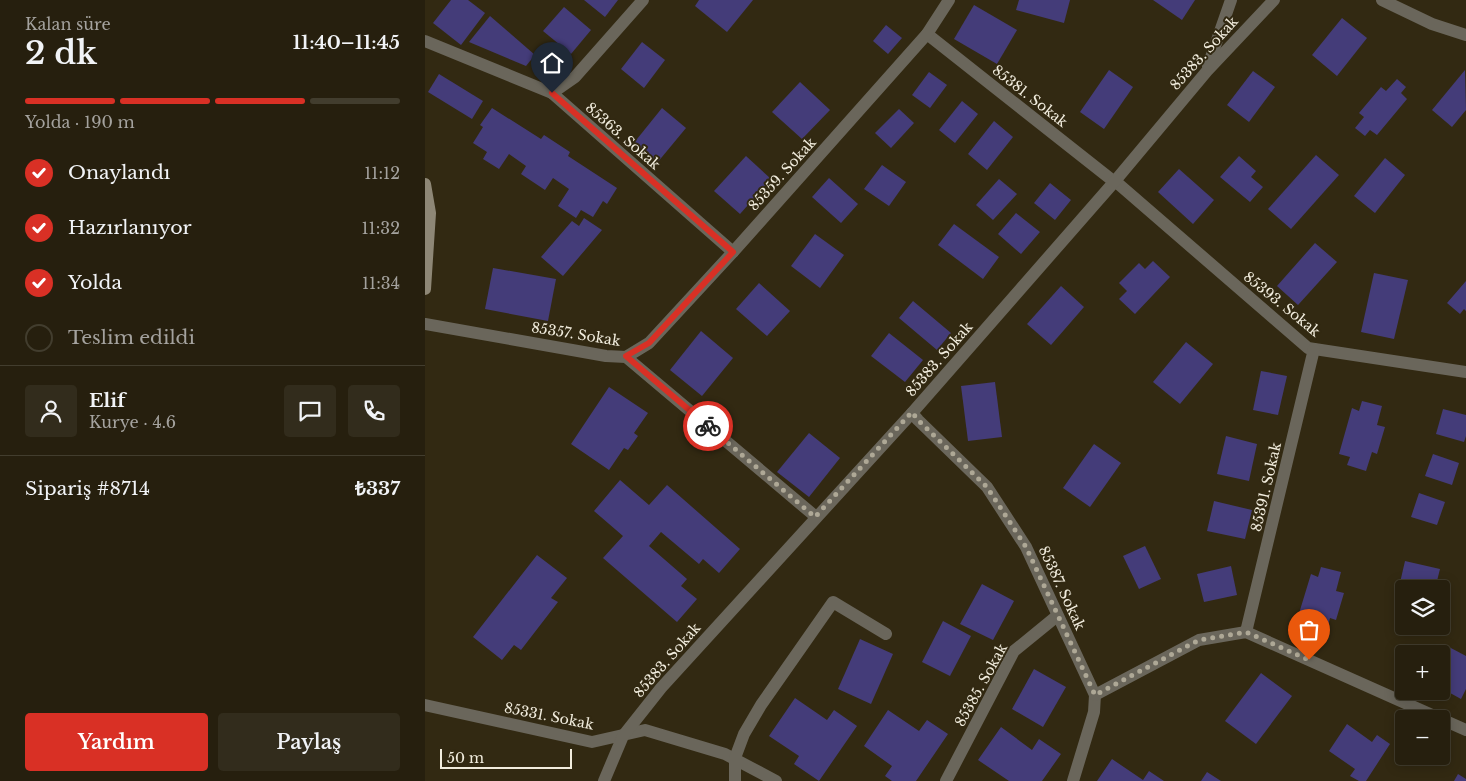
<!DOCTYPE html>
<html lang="tr">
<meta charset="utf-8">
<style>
:root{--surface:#261f0e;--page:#322c1c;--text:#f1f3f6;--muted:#a4a29e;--line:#423d2e;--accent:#d93025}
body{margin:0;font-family:"Libre Baskerville",serif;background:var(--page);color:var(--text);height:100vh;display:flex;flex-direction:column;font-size:19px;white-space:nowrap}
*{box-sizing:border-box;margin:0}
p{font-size:16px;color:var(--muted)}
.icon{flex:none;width:28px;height:28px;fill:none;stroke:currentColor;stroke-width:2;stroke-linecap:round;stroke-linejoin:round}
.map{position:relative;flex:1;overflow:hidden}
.panel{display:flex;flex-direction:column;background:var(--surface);width:425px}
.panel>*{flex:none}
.controls{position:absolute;left:970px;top:580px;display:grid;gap:10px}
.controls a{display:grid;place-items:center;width:55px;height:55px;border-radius:5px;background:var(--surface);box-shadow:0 2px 12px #0003,0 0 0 1px var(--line);font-size:25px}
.scale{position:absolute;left:15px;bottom:12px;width:132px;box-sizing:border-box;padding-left:5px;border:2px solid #f1ecdd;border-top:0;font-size:14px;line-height:18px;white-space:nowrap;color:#f1ecdd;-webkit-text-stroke:4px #322912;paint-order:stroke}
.pin{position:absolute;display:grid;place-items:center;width:42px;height:42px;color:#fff;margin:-51px -21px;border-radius:50% 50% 50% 0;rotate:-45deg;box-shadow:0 0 5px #0007}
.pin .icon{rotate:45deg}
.courier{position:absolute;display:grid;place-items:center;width:50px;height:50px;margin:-25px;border:4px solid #d93025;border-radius:50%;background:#fff;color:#222;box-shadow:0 1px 6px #0007}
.headline em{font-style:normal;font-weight:600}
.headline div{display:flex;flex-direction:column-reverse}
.headline{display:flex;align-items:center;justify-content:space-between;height:85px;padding:0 25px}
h1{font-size:32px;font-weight:600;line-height:38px}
.bar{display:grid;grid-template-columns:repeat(4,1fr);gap:8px 5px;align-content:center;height:60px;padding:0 25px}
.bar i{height:6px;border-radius:4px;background:var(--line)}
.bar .active{background:var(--accent)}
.bar p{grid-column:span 4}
.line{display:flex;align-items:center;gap:12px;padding:0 25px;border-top:1px solid var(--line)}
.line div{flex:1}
.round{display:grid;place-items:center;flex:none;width:52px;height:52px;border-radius:5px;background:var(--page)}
ol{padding:0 25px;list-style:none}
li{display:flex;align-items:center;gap:15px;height:55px}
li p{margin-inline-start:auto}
li .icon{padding:5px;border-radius:50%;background:var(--accent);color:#fff;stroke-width:4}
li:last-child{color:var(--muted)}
li i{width:28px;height:28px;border:2px solid var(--line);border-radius:50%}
.primary-button{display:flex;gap:10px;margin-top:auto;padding:10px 25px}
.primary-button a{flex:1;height:58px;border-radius:5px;background:var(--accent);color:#fff;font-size:20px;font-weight:600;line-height:58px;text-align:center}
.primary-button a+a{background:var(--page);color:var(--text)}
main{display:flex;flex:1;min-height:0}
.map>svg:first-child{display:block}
</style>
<main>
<section class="panel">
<div class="headline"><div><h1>2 dk</h1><p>Kalan süre</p></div><em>11:40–11:45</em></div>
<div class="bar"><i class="active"></i><i class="active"></i><i class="active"></i><i></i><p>Yolda · 190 m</p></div>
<ol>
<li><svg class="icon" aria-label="check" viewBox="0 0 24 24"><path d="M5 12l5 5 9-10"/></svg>Onaylandı<p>11:12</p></li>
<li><svg class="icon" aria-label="check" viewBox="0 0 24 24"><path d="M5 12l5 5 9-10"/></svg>Hazırlanıyor<p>11:32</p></li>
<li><svg class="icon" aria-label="check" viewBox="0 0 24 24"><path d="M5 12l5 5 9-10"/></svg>Yolda<p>11:34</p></li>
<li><i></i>Teslim edildi</li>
</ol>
<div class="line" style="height:90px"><a class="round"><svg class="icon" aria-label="person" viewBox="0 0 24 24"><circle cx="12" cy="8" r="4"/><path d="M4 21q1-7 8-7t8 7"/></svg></a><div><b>Elif</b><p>Kurye · 4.6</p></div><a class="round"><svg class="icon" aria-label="chat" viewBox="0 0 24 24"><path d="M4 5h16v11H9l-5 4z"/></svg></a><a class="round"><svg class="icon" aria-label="phone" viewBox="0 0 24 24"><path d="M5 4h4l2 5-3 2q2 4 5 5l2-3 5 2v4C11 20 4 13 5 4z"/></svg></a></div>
<div class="line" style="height:65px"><div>Sipariş #8714</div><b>₺337</b></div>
<div class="primary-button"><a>Yardım</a><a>Paylaş</a></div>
</section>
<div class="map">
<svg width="1041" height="781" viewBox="0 0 1041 781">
<rect width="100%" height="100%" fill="#322912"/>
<g fill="#443c79">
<polygon points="26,0 43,0 60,13 36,45 8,23"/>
<polygon points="159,0 193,0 180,17"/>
<polygon points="274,0 328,0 302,32 270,6"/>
<polygon points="594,0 645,0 639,23 591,10"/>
<polygon points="728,0 770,0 757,20"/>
<polygon points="549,5 592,30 572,64 529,39"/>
<polygon points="139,7 166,30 146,54 118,31"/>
<polygon points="65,16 110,55 101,66 44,42"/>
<polygon points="917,18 942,38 912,76 887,55"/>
<polygon points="461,25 477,38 463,54 448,41"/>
<polygon points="217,42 240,60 219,88 196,69"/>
<polygon points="684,70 708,87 679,129 655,112"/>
<polygon points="1040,70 1041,110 1027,127 1007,110"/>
<polygon points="828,71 850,87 824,122 802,105"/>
<polygon points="504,72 522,85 505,108 487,95"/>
<polygon points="14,74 58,101 47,119 3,92"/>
<polygon points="972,79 981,87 976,93 982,99 952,135 945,130 940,136 930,128 939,117 934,113 956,87 961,91"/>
<polygon points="375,82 405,110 377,139 347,112"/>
<polygon points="537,101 553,114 530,143 514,130"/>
<polygon points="67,108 116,139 119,135 145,152 143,156 192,188 182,204 178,201 168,217 156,210 151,218 133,206 144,189 128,178 120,190 96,174 101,166 84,154 74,169 58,159 62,152 48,143 58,127 55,125"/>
<polygon points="237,108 261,128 232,163 208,144"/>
<polygon points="474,109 489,123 466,148 450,133"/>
<polygon points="569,121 588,137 562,170 543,154"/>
<polygon points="891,155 914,175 866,229 843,209"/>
<polygon points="321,156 346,179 315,214 289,191"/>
<polygon points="814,156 831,171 826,177 838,187 825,202 795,177"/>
<polygon points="960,158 980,175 950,213 929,196"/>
<polygon points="457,165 481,182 464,206 439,189"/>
<polygon points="754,169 789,200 768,224 733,192"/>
<polygon points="404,178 433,204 416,223 387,197"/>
<polygon points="574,179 592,194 568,220 551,205"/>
<polygon points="625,183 646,200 630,220 609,203"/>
<polygon points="591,213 615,232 596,254 573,234"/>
<polygon points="159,218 177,230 138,276 116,257 147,221 154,226"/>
<polygon points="529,224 574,257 558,279 513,245"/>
<polygon points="390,234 419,255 395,288 366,266"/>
<polygon points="890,243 912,262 873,305 852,286"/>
<polygon points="728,261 745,277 710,314 694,299 702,291 694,283 714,263 720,269"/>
<polygon points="68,268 131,279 123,321 60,309"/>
<polygon points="949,273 983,280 969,339 936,332"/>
<polygon points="1041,281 1041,311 1039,309 1035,314 1022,303"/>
<polygon points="334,283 365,311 342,336 311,309"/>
<polygon points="636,286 659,307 626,345 602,324"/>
<polygon points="488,301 526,333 512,350 474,318"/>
<polygon points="276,331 308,358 277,396 245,370"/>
<polygon points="464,333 498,360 480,382 446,356"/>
<polygon points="761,342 788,364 755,404 728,382"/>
<polygon points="836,371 862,376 853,415 828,410"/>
<polygon points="570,382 577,437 543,441 536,386"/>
<polygon points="184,387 223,413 209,433 213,436 203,450 199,448 184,470 146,444"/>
<polygon points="937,401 957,406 952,425 960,427 952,454 947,452 941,471 922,465 925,457 914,454 927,408 934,411"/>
<polygon points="1018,409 1041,415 1041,436 1039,442 1011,434"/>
<polygon points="384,433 415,458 384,497 352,472"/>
<polygon points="801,436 832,444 824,481 792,474"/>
<polygon points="669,444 696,463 665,507 638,488"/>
<polygon points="1008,454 1034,463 1027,485 1000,476"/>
<polygon points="195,480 224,505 242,485 315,549 294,573 278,559 274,564 236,532 224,546 262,579 256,586 272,599 252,622 178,558 198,536 169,511"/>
<polygon points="994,493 1020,502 1012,525 986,517"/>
<polygon points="789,501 827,510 820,539 782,531"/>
<polygon points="720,546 736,579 714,589 698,556"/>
<polygon points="112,555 142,578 126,598 133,602 96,650 89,645 77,660 48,637"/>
<polygon points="980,561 1015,569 1010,589 979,589 979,601 971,600"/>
<polygon points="806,566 812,595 779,602 772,574"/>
<polygon points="896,567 916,572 911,591 919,593 911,620 905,618 900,637 880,631 883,623 872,620 886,574 893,577"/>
<polygon points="557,584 589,601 568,640 535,624"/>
<polygon points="518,621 546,636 525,676 497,662"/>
<polygon points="435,639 468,654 446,704 413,689"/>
<polygon points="1024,647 1041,656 1041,689 1036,699 1016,688 1016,661"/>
<polygon points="609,669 641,687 618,727 587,709"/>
<polygon points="836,673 867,696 831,744 800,721"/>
<polygon points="370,698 402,720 409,710 432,726 394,781 369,764 374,756 344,736"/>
<polygon points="463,710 494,731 502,720 523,734 491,781 467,781 460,776 467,766 439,746"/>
<polygon points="922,724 947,742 952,735 965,744 941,781 934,781 925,776 930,769 904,751"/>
<polygon points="576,727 607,750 614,739 636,754 617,781 584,781 553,760"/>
<polygon points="687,759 718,780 724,771 739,781 672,781"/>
<polygon points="782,772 796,781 776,781"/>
<polygon points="1033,774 1041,779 1041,781 1029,781"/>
</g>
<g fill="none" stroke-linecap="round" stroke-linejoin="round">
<g stroke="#6a665b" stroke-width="12">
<polyline points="957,0 1007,24 1041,35"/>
<polyline points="502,34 687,180 690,181 883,348 1041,372"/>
<polyline points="0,41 127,93 308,252"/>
<polyline points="783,66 806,0"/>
<polyline points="127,93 150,77 218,0"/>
<polyline points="0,324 181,356 201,357 391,517"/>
<polyline points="201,357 224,343 308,252 502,34 524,0"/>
<polyline points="487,413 493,420 562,487 601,547 670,695 669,712 648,781"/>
<polyline points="821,632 889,349"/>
<polyline points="670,695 774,640 821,632 1016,719"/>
<polyline points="0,705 167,742 220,730 300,754 351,781"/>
<polyline points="1016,719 1041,730"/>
<polyline points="179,781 198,736 236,688 487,413 690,181 782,71 849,0"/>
<polyline points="310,781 310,758 319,734 336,705 408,602 461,634"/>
<polyline points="521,781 589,651 632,616"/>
</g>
<polyline stroke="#8e8776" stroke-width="12" points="0,184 5,213 0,289"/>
</g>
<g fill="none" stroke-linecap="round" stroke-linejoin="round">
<polyline stroke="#aea896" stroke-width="5" stroke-dasharray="0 9" points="283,426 390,517 487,412 493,420 562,487 601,547 670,695 774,640 821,632 884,660"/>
<polyline stroke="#d93025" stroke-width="6" points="127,93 308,252 224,343 201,356 283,426"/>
</g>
<g text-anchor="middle" stroke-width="4" stroke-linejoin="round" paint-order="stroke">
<g font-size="14" fill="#f1ecdd" stroke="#322912">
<text transform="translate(779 53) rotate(-48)" y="5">85383. Sokak</text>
<text transform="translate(605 96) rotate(38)" y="5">85381. Sokak</text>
<text transform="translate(198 136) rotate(41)" y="5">85363. Sokak</text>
<text transform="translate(357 174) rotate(-48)" y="5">85359. Sokak</text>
<text transform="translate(857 304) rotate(39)" y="5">85393. Sokak</text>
<text transform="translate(151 334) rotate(9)" y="5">85357. Sokak</text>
<text transform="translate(514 359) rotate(-49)" y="5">85383. Sokak</text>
<text transform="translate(841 487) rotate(-77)" y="5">85391. Sokak</text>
<text transform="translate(637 588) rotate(65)" y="5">85387. Sokak</text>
<text transform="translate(242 660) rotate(-49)" y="5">85383. Sokak</text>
<text transform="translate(556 685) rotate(-61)" y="5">85385. Sokak</text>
<text transform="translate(124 716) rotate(11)" y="5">85331. Sokak</text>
</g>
</g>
</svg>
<div class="controls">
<a><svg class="icon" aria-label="layers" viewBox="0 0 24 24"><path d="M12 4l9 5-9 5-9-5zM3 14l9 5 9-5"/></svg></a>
<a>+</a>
<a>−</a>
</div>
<div class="scale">50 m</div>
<div class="pin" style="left:884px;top:660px;background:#ea580c"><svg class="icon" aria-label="bag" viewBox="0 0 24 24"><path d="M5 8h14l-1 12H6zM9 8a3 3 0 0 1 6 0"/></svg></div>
<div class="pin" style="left:127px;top:93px;background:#1f2937"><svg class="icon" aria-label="home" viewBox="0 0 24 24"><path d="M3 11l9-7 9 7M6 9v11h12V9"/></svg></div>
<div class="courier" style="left:283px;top:426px"><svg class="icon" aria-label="bike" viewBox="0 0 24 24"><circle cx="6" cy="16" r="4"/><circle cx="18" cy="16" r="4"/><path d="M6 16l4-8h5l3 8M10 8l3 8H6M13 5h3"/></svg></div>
</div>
</main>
